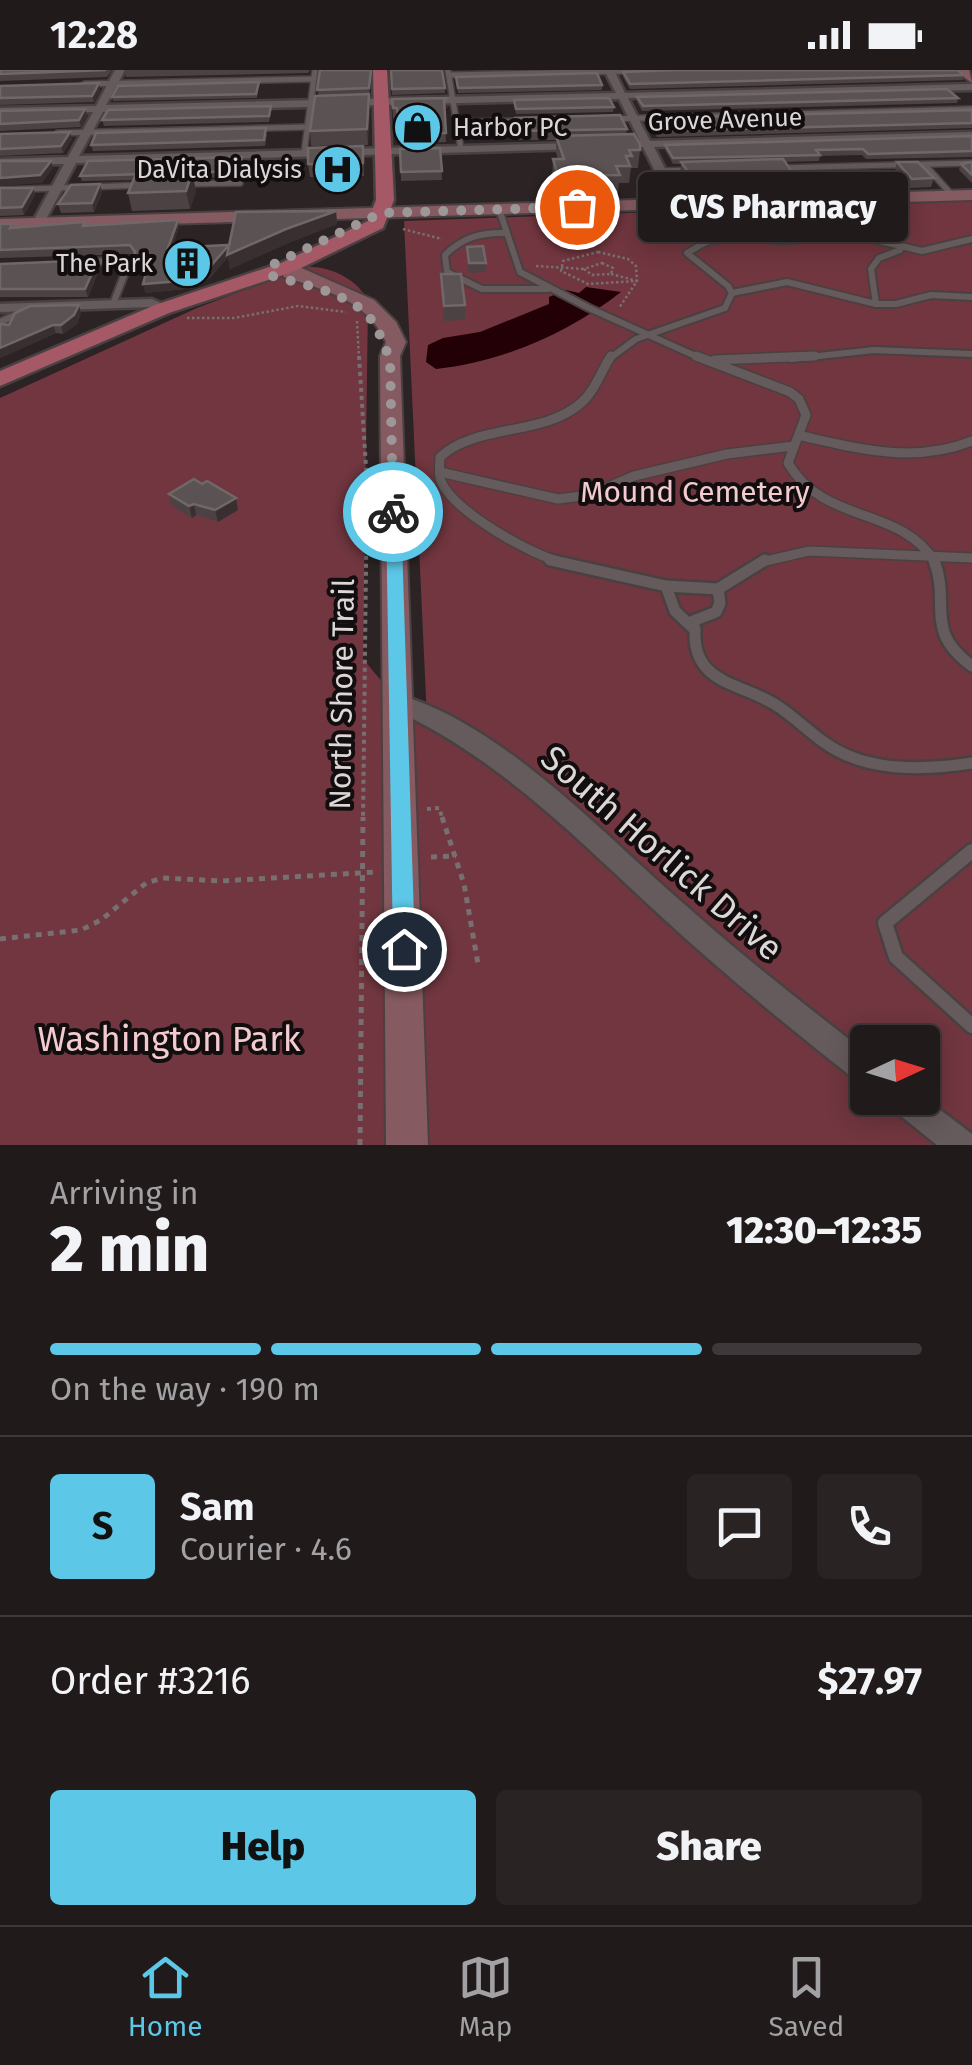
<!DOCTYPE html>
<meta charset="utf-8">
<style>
:root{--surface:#211a1b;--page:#292324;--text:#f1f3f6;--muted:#a2a1a3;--line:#3e383a;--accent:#5dc7e8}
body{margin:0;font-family:"Fira Sans",sans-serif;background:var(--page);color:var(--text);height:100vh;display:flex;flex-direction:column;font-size:38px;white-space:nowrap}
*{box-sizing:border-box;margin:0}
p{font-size:32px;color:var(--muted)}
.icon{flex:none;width:55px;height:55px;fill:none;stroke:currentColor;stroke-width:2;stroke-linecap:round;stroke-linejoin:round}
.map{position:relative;height:1075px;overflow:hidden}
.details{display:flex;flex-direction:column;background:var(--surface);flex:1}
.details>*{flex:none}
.needle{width:65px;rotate:86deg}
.fabs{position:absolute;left:850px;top:955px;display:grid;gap:20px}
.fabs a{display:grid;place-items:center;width:90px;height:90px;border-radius:10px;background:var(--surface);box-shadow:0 5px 25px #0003,0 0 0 2px var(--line);font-size:50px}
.pin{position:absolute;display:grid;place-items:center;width:85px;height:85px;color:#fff;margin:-42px;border:5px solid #fff;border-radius:50%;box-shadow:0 2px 10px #0007}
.courier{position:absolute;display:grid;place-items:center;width:100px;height:100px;margin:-50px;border:8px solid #5dc7e8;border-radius:50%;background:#fff;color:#222;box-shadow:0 2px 12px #0007}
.bubble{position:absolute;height:70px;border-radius:10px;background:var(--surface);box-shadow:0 5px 25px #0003,0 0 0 2px var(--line);font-size:32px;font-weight:800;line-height:70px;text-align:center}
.summary em{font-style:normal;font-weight:800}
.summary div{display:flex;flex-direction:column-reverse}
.summary{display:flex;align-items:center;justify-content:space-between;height:170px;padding:0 50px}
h1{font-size:65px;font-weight:800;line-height:75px}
.bar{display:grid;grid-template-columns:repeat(4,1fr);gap:15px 10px;align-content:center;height:120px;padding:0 50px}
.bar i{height:12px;border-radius:8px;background:var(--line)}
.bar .on{background:var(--accent)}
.bar p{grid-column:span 4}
.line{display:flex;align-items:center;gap:25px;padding:0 50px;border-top:2px solid var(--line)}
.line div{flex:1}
.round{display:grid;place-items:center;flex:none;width:105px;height:105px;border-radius:10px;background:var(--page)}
.cta{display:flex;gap:20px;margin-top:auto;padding:20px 50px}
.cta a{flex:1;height:115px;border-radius:10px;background:var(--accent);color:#111;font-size:40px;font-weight:800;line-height:115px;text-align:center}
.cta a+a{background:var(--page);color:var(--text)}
.status{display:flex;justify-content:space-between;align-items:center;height:70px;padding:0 50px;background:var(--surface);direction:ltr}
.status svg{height:28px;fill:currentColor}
.menu{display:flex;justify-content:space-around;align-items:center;height:140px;border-top:2px solid var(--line);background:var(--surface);font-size:28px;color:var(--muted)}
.menu a{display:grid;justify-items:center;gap:5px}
.menu .on{color:var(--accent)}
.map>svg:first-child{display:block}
</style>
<div class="status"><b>12:28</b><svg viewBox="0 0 49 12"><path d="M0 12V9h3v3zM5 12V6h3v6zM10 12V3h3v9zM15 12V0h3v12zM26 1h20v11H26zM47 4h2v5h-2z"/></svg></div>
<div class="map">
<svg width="972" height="1075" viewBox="0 0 972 1075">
<rect width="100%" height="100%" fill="#2c2324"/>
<path fill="#71363f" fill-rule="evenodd" d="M972 131V1075H0V328L197 238 305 197C328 195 362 210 368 234L363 589 400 633 427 650 404 151ZM868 972H922V1028H868Z"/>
<path fill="#220006" d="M586 217 621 222C569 263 502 292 436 299L426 292 428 275 443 268 480 262 549 234V227L566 220 579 223Z"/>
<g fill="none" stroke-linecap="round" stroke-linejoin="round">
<defs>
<g id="lane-far4">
<polyline points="448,1 461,79"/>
<polyline points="449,5 674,0"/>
<polyline points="85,14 314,9"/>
<polyline points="608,49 972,39"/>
<polyline points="456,52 526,51"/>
<polyline points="58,63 307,57"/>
<polyline points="304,83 315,0"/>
<polyline points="925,95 952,125"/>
<polyline points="778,98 972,93"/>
<polyline points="659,101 691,100"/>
<polyline points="181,114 240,113"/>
<polyline points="0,120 145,115"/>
</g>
<g id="lane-far3">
<polyline points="499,139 520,202 589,238 702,289"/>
<path d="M507 163C482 162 463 167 445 185L447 202 482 219H548"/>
<polyline points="89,192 130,190 113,234"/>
<polyline points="732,223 787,212 876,234 896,234 931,225 972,227"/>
<polyline points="876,234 871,199 879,188 900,180"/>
<polyline points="0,252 22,242"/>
<polyline points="609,289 636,269 725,238 732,223 728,216 687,183 706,172 744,164 780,171 851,164 922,181 972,169"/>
<polyline points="791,289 874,280 972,284"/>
</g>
<g id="lane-far2">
<path d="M696 286 790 322 799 329 806 345 788 393C824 455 901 436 935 492"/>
<polyline points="714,290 815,286"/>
<path d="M802 366C860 379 915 394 972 371"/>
<polyline points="440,402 558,429 590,425 634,406 727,384 794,376"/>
<path d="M561 492C531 485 453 441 441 411 438 405 440 394 440 387 477 353 542 367 581 333 595 321 601 301 611 286"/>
<polyline points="761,492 809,481 972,488"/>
</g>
<g id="lane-far1">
<polyline points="550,490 666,516 718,519 765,490"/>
<path d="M934 490C951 535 923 560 972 596"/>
<path d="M666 516 675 541 695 560C692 616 745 613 779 637 803 653 822 676 849 686 887 702 933 699 972 693"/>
<polyline points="695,560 693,551 716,542 720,533 718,519"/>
</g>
<polyline id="lane" points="972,781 885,853 896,887 972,956"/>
<g id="street">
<polygon points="115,0 125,0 106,35 616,23 604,0 614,0 625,23 972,14 972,20 628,28 650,71 972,62 972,68 654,77 683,134 677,138 671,134 643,77 614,78 609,75 614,72 640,71 619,29 103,42 79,86 580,73 585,76 580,79 76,93 44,153 34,156 32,153 64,94 0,95 0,89 68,87 93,42 0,44 0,38 96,36"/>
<polygon points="152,229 167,236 167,242 157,242 149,237 0,242 0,234"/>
<path d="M400 625C504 656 602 763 683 833 742 886 805 935 868 984V1016L858 1012C792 960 726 906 664 849 579 771 499 687 392 639L389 633 392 627Z"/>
<polygon points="922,1026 972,1064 972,1075 937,1075 891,1038 886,1028"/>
</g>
<g id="secondary">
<polygon points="955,0 969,0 972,13"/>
<polygon points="972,120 972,130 0,159 0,149"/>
<path d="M288 192 374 230 396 252 406 272 400 286 428 1075H386L380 286 386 272C367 230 325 220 284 207L279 197Z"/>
</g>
<polygon id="primary" points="373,0 387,0 394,130 383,158 295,201 169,243 0,316 0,301 155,235 281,193 368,151 376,130"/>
</defs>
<use href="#lane-far4" stroke="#494141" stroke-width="8"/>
<use href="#lane-far3" stroke="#494141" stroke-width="10"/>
<use href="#lane-far2" stroke="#494141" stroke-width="12"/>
<use href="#lane-far1" stroke="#494141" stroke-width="16"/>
<use href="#lane" stroke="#494141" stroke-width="19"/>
<use href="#street" stroke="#494141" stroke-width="5"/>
<use href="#secondary" stroke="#494141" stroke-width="4"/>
<use href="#primary" stroke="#494141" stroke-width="5"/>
<g stroke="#776f70" stroke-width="2.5" stroke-dasharray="2.5 2.5" stroke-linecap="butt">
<polyline points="403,159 442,169"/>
<polygon points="598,182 628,189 636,196 637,211 588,214 561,201 563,191"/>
<polygon points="602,193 613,198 611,204 592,205 584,199"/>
<polyline points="536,196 584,199"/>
<polyline points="611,204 637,211 619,238"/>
<polyline points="187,248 234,248 298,236 346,242"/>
<polyline points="357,251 359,289"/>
</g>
<g stroke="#776f70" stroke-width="4" stroke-dasharray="4 4" stroke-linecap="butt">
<polyline points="359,286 367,413 363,750"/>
<polyline points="427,739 439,738 443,750"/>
</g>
<g stroke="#776f70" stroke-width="5" stroke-dasharray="6 6" stroke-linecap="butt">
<polyline points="442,747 464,814 478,894"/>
<polyline points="431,787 456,786"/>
<polyline points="0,869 81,860 101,850 146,813 163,808 221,811 376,802"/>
<polyline points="360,1075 363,747"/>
</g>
<use href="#lane-far4" stroke="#665b5c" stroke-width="5"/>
<use href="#lane-far3" stroke="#665b5c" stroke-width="6"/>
<use href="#lane-far2" stroke="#665b5c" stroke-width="9"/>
<use href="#lane-far1" stroke="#665b5c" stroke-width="11"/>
<use href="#lane" stroke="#665b5c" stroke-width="14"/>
<use href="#street" fill="#665b5c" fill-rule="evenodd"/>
<use href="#secondary" fill="#865a61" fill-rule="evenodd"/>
<use href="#primary" fill="#a55966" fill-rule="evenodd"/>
</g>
<g fill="#4c4243">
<polygon points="0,0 112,0 107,7 0,11"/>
<polygon points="124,0 310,0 308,3 126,7"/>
<polygon points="320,0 372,0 369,25 368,75 311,76 310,61 318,26"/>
<polygon points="391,0 445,18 445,23 392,25"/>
<polygon points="676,1 964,5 963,10 630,19 623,7 623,2"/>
<polygon points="456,7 602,15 602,20 458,23"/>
<polygon points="259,12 257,28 113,31 112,27"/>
<polygon points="0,16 100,20 94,32 0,35"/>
<polygon points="637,27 958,28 957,33 642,41 637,32"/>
<polygon points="392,29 448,37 444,39 446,72 399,74 398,48 393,48"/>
<polygon points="514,30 614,37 613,42 516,44"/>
<polygon points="85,39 87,46 81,57 0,61 0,41"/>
<polygon points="972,40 972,58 657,67 649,53 650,48"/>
<polygon points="271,42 269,52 104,56 102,50"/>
<polygon points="515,48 627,59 626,64 640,80 638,98 631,98 629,113 619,113 618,123 557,124 552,107 553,89 558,89 556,83 556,70 519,70 515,57"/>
<polygon points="0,64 72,69 63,83 0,86"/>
<polygon points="267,64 265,76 93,81 91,75"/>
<polygon points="972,66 972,87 866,89 862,85 820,86 819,91 784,92 795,106 793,122 691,125 680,107 681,94 673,94 665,80 665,75"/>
<polygon points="363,76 364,106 333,106 333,112 318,113 317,107 310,107 308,94"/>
<polygon points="440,78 442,110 401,111 400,79"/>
<polygon points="242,87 242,92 239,107 193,108 196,121 190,139 132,141 128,123 134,110 82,111 80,106"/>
<polygon points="897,92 934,108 931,117 910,118 895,101"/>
<polygon points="972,92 972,113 959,100 961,94"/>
<polygon points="100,114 102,123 94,142 61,143 58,134"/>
<polygon points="0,118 33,118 35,125 24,145 0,146"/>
<polygon points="336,141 337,154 288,173 230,199 228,187 210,208 194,218 145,223 147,200 133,201 131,193 134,186 132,184 0,188 0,154 12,154 13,157 84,152 85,156 178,150 179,157 172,177 229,175"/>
<polygon points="467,177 486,193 486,202 469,203"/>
<polygon points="0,194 100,198 88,227 0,227"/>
<polygon points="441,204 465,235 465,250 444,251"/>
<polygon points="79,235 81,243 77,254 63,264 56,263 0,288 0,254 9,255"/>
<polygon points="202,414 236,428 238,440 218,452 196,445 192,448 171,435 169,424"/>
</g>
<g fill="#392f30">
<polygon points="99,13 100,20 94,32 92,26"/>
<polygon points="369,24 370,39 368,75 367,59"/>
<polygon points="85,39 87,46 81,57 79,50"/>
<polygon points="70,62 72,69 63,83 61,76"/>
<polygon points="51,91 53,98 42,113 0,116 0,108"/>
<polygon points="192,103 196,121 190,139 186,121"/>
<polygon points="100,114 102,123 94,142 92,133"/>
<polygon points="33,118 35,125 24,145 22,137"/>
<polygon points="336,141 337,154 288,173 230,199 228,187 210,208 194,218 145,223 143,214 229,175 286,159"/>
<polygon points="178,150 179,157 170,186 168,178"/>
<polygon points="98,190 100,198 88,227 85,219"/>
<polygon points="79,235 81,243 77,254 63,264 61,255"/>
<polygon points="53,255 56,263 0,288 0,278"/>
<polygon points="236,428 238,440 218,452 215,440"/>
<polygon points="194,434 196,445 192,448 189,436"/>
</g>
<g fill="#5b5253" stroke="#706767" stroke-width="2.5">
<polygon points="0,0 106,0 0,4"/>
<polygon points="320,0 371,0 369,18 317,20"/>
<polygon points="391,0 442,0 445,18 392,19"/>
<polygon points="676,0 957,0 964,5 630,14 623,2"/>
<polygon points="597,3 602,15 458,18 456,7"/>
<polygon points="259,12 256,24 112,27 118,16"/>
<polygon points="99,13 92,26 0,28 0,16"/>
<polygon points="947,19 958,28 643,36 637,27"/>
<polygon points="369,24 367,59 310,61 315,26"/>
<polygon points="447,28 444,30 446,63 399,64 397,38 393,38 392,29"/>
<polygon points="609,28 614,37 516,39 514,30"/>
<polygon points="271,36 269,46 102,50 108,40"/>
<polygon points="85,39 79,50 0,54 0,41"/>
<polygon points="972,40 972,53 658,61 650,48"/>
<polygon points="620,45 627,59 519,61 515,48"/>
<polygon points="266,58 264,70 91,75 96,63"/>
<polygon points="70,62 61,76 0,79 0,64"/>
<polygon points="634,64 640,74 640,80 629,80 632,86 626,86 630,96 616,96 620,105 558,106 553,89 564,89 556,66"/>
<polygon points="972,66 972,81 868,84 863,79 816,80 820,85 673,88 665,75"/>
<polygon points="363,76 363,93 332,94 332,99 316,100 317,94 308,94 308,78"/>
<polygon points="440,78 442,101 401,102 400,79"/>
<polygon points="242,87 238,101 80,106 88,91"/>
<polygon points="783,89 795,106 693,109 681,92"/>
<polygon points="0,91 51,91 40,105 0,108"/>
<polygon points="897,92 918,92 934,108 912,109"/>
<polygon points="972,92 972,105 961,94"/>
<polygon points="192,103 186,121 128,123 136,104"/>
<polygon points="100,114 92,133 58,134 71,115"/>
<polygon points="0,118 33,118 22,137 0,138"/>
<polygon points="336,141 286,159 227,185 236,142"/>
<polygon points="178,150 168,178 229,175 208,199 192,210 143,214 149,192 131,193 135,182 130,175 0,180 0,154 12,154 10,158 84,152 83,156"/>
<polygon points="483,176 486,193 469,193 467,177"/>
<polygon points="98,190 85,219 0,219 0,194"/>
<polygon points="441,204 461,204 465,235 444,236"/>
<polygon points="79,235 74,245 61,255 53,255 0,278 0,254 9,255 15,243 30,236"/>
<polygon points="194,409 202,414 207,411 236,428 215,440 194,434 189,436 169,424"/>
</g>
<polygon fill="#5dc7e8" points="393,437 401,442 415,879 411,886 404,888 396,886 393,879 386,442"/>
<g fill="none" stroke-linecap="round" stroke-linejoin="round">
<path stroke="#9e9798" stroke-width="10" stroke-dasharray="0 18" d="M393 442 390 286C382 276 382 267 376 257 358 223 303 215 269 205L272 195 381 143 577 137"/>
</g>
<defs>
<symbol id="shop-disc" viewBox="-11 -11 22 22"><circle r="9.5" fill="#5dc7e8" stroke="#120d0e"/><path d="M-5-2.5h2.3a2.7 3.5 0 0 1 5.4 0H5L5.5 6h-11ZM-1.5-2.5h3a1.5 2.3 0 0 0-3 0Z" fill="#111"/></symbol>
<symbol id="hospital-disc" viewBox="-11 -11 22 22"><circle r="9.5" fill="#5dc7e8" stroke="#120d0e"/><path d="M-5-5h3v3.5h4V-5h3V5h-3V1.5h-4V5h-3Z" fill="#111"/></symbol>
<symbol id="building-disc" viewBox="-11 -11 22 22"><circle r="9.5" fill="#5dc7e8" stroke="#120d0e"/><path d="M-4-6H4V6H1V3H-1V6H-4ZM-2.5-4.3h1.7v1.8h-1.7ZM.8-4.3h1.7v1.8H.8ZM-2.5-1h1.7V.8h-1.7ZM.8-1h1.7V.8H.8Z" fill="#111"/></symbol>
</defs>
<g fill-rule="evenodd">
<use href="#shop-disc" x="390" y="30" width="55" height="55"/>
<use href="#hospital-disc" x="310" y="72" width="55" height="55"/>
<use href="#building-disc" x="160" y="166" width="55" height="55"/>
</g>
<g text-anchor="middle" stroke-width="8" stroke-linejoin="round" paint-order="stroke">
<g font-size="25" fill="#dcd6d6" stroke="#120d0e">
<text transform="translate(725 49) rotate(-2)" y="9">Grove Avenue</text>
</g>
<g font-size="25" fill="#dcd6d6" stroke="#120d0e" text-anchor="end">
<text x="453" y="66" text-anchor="start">Harbor PC</text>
<text x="302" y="108">DaVita Dialysis</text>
<text x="153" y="202">The Park</text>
</g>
<g font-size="30" fill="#f3cbcf" stroke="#120d0e">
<text x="695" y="432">Mound Cemetery</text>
</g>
<g font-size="30" fill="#dcd6d6" stroke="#120d0e">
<text transform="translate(342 624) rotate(-89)" y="10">North Shore Trail</text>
</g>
<g font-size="35" fill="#dcd6d6" stroke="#120d0e">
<text transform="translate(662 783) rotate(41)" y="12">South Horlick Drive</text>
</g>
<g font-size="35" fill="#f3cbcf" stroke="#120d0e">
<text x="169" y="981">Washington Park</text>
</g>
</g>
</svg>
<div class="fabs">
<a><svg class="needle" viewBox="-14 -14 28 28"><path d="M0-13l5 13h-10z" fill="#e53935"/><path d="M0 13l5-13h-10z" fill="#a2a1a3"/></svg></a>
</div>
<div class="pin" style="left:577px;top:137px;background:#ea580c"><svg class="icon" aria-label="bag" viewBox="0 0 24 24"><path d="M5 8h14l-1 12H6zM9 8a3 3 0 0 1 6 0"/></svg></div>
<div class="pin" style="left:404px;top:879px;background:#1f2937"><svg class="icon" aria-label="home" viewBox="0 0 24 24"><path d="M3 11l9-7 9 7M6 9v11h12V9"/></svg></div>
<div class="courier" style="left:393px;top:442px"><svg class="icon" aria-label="bike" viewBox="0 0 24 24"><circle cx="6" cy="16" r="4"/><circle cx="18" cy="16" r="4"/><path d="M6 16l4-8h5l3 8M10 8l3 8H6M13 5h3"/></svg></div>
<div class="bubble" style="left:638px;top:102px;width:270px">CVS Pharmacy</div>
</div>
<section class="details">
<div class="summary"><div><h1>2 min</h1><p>Arriving in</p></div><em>12:30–12:35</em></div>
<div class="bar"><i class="on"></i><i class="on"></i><i class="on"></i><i></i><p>On the way · 190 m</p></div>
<div class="line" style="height:180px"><b class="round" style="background:var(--accent);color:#111">S</b><div><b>Sam</b><p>Courier · 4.6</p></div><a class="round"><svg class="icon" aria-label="chat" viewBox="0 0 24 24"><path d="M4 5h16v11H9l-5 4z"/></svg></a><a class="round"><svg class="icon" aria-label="phone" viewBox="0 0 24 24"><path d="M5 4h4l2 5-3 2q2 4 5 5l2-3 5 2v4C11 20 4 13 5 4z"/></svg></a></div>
<div class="line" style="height:130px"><div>Order #3216</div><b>$27.97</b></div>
<div class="cta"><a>Help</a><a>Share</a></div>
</section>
<nav class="menu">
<a class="on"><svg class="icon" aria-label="home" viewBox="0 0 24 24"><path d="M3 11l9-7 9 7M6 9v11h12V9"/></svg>Home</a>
<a><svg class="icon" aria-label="map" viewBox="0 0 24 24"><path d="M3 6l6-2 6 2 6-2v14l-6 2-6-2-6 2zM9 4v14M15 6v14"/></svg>Map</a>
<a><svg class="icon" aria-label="saved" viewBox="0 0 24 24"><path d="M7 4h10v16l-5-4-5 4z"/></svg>Saved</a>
</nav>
